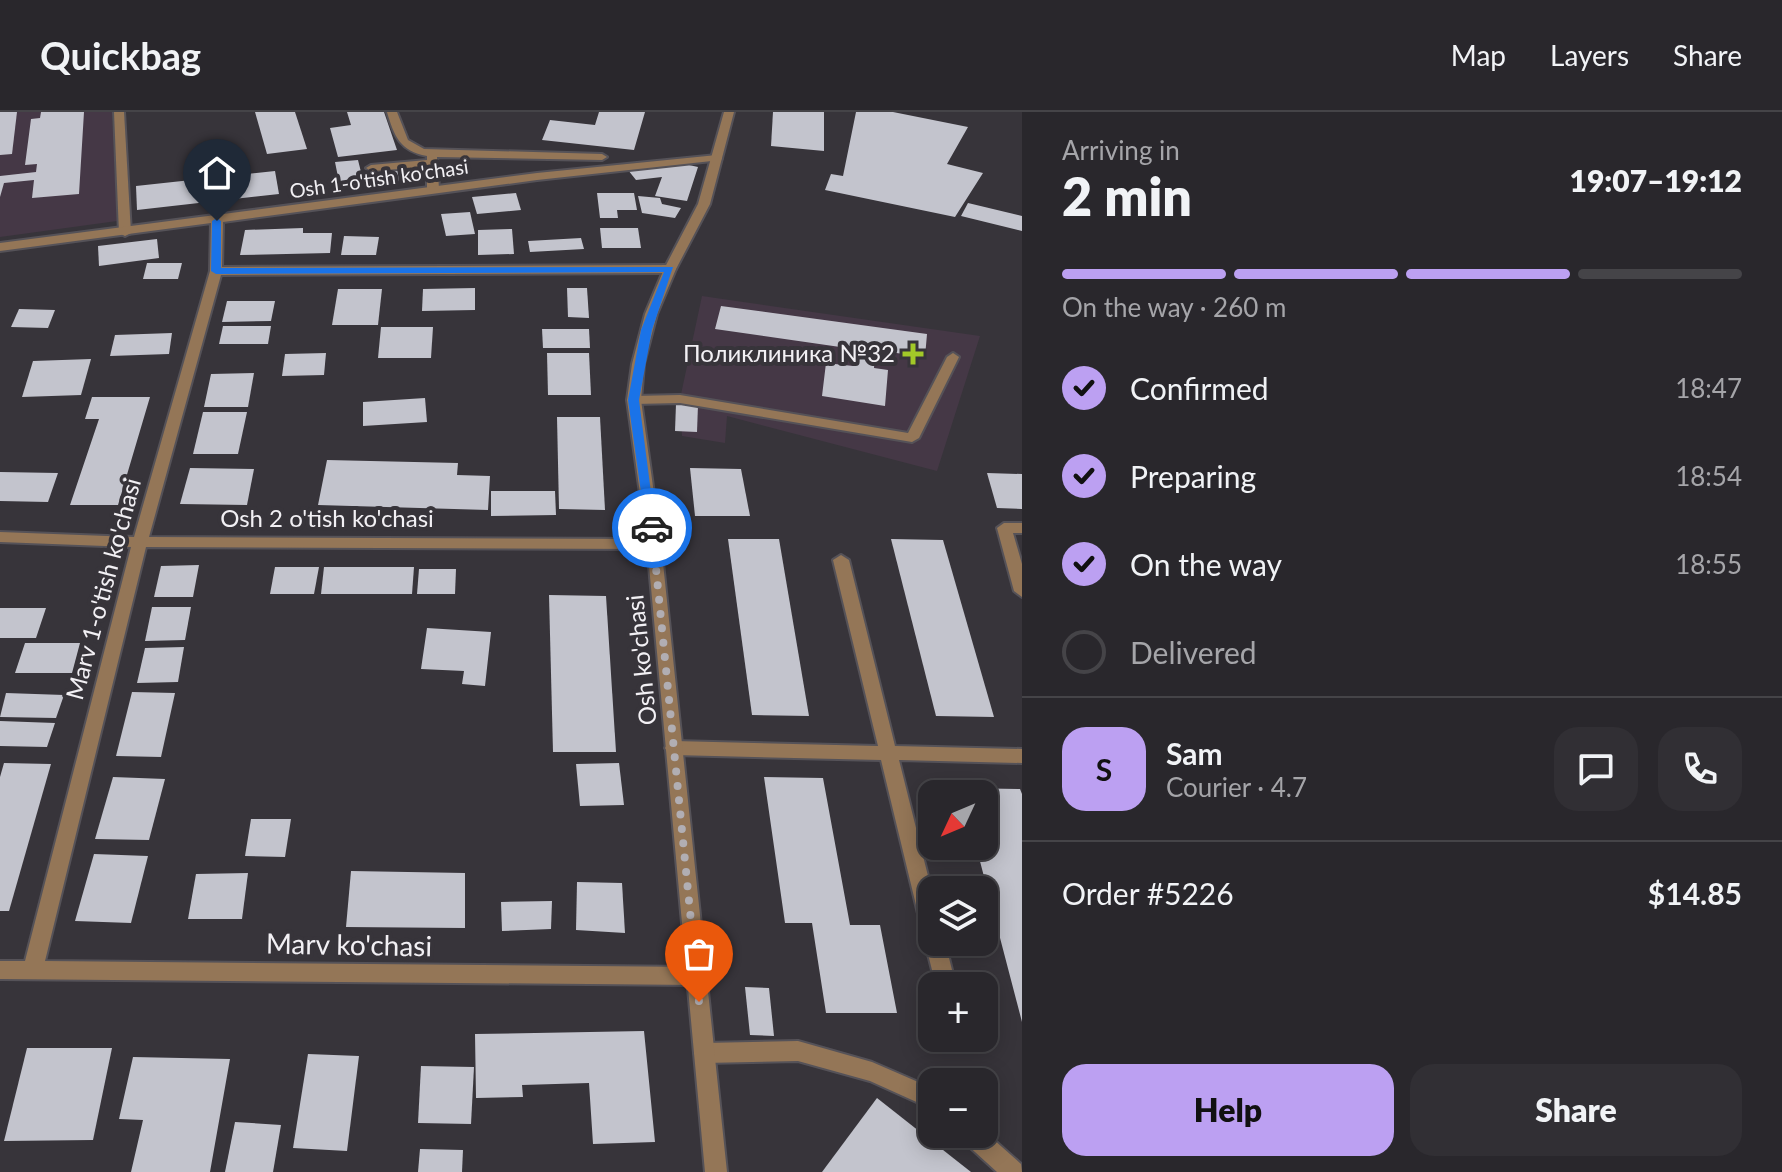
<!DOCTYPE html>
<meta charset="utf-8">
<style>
:root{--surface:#29272c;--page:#312f34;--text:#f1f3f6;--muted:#a5a5a9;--line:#454448;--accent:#bca0f2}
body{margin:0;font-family:Lato,sans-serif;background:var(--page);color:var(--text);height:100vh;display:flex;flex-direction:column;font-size:30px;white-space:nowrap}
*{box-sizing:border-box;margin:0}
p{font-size:26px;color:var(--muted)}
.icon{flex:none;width:44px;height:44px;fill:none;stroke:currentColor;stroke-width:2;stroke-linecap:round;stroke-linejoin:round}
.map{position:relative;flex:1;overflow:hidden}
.side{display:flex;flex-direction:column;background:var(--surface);width:760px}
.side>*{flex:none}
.needle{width:52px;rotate:226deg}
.buttons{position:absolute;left:918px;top:668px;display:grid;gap:16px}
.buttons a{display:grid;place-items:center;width:80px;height:80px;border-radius:16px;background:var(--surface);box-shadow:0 4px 20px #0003,0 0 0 2px var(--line);font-size:40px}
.pin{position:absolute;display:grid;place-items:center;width:68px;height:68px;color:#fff;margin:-82px -34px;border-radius:50% 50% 50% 0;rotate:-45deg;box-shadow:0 0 8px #0007}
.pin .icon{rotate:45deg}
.courier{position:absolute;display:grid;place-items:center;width:80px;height:80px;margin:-40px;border:6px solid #1a73e8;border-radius:50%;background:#fff;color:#222;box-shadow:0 2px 10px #0007}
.headline em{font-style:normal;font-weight:800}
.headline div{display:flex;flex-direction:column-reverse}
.headline{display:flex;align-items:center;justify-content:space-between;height:136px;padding:0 40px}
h1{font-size:52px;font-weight:800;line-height:60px}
.bar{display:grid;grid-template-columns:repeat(4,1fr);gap:12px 8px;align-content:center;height:96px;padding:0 40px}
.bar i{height:10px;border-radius:6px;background:var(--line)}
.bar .on{background:var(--accent)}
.bar p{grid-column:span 4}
.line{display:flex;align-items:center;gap:20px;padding:0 40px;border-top:2px solid var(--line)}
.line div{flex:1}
.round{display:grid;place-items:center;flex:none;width:84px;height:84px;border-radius:24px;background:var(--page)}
ol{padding:0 40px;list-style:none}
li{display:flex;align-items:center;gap:24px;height:88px}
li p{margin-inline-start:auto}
li .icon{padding:8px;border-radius:50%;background:var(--accent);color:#111;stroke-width:4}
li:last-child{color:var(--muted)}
li i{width:44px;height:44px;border:4px solid var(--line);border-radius:50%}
.action{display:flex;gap:16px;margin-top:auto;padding:16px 40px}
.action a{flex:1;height:92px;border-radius:24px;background:var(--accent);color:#111;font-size:32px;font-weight:800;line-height:92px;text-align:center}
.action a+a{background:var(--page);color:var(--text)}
header{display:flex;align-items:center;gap:48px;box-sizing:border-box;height:112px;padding:0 40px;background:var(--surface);border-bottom:2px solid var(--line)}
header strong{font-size:38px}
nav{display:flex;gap:44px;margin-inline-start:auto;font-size:28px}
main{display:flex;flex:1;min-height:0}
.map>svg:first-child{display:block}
</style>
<header>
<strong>Quickbag</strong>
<nav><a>Map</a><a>Layers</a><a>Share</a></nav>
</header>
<main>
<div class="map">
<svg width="1022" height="1060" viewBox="0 0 1022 1060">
<rect width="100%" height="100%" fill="#37343a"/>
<g fill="#453846">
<polygon points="0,0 112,0 117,109 0,125"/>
<polygon points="702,184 980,224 937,359 727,304 725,331 682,324 680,287"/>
</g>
<g fill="#c3c4cd">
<polygon points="0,0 17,0 12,42 0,43"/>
<polygon points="41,0 84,0 79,82 32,86 34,68 4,71 0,85 0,64 36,60 37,52 25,53 31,7 40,6"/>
<polygon points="255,0 295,0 307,37 267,42"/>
<polygon points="347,0 384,0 397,38 338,45 330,16 351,13"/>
<polygon points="599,0 645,0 634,38 542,28 550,8 595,13"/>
<polygon points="773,0 824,0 824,39 771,34"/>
<polygon points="856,0 893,0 968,15 947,52 983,61 955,105 825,78 831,62 843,64"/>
<polygon points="358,48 361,60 413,55 417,68 340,75 335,50"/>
<polygon points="680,51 698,55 687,89 655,84 662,65 636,68 628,58"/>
<polygon points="275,59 279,82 137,98 136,74"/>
<polygon points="516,81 521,98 477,102 472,85"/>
<polygon points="597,81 634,81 637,98 617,98 618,106 600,106"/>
<polygon points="638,84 660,86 662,92 681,96 675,106 642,101"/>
<polygon points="968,91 1022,104 1022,119 961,104"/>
<polygon points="470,100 475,122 446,124 441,102"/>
<polygon points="303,116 303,121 332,121 330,141 240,143 245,118"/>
<polygon points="600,116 638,116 641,136 602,136"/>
<polygon points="512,117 514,142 478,143 478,118"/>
<polygon points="344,124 379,125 376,143 341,143"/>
<polygon points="581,126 584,137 530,140 528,129"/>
<polygon points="157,127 159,146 99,154 98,134"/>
<polygon points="147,151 182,151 178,167 143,167"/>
<polygon points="475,176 475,198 422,199 423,177"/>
<polygon points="567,176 587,176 589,206 568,205"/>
<polygon points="338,177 382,177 378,213 332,213"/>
<polygon points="227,189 275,189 271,209 222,210"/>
<polygon points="721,194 927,222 925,245 875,238 874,256 888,258 885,294 822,284 826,251 853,254 854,237 715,217"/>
<polygon points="19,197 55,198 48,216 11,215"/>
<polygon points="223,214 271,214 268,232 219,232"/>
<polygon points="381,215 433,215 431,246 378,246"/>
<polygon points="542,217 589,217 590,236 543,236"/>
<polygon points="172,221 169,242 110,244 115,223"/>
<polygon points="326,241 324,263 282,264 285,242"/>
<polygon points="547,241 589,241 591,283 548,283"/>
<polygon points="91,247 81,283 22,285 33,249"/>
<polygon points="254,261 248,295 204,295 211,262"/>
<polygon points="92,285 150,285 118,393 70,393 99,307 85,307"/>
<polygon points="425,286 427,310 363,314 363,290"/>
<polygon points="676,292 698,293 697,320 675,319"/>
<polygon points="203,300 247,300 238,342 193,342"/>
<polygon points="557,305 600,305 605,398 559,397"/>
<polygon points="327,348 458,351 457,363 490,364 488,398 318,393"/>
<polygon points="190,356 254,357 247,393 180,392"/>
<polygon points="690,356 741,357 750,404 695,404"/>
<polygon points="0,360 58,361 48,390 0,389"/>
<polygon points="987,361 1022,362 1022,397 997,396"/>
<polygon points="491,379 555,379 556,403 491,404"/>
<polygon points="728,427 779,427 809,604 752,603"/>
<polygon points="891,427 943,428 994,605 936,604"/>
<polygon points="199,453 193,485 154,485 161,454"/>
<polygon points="275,455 319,455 314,482 270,482"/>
<polygon points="324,455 414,455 412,482 321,482"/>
<polygon points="419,457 456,457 455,482 417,482"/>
<polygon points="549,483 606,484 616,640 553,640"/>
<polygon points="152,495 191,495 185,528 145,529"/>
<polygon points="0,496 46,496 36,526 0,526"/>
<polygon points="427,516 491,520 485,574 462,572 464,559 421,557"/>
<polygon points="25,531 80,531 72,561 15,561"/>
<polygon points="184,535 178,570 137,571 145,536"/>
<polygon points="132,580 175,581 161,645 116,644"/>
<polygon points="6,581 64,583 56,606 0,605"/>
<polygon points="0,609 55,611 47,635 0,634"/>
<polygon points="4,651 51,652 9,799 0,799 0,665"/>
<polygon points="619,651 624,693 580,694 576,652"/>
<polygon points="113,665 165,667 149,728 95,727"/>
<polygon points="764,665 823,666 850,813 880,813 897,901 826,901 812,811 785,811"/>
<polygon points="961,676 1020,677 1022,682 1022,910 976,734 984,734 984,682 963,682"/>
<polygon points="251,707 291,707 285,745 245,744"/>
<polygon points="94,742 148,744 131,811 75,809"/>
<polygon points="351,759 465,761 465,816 346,815"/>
<polygon points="248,761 242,807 188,807 196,762"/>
<polygon points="577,770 622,771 625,821 576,818"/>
<polygon points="552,789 551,817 502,819 501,790"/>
<polygon points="745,875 769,876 774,924 750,923"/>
<polygon points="644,919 655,1030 593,1032 589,971 522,973 523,985 476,986 475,922"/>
<polygon points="27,936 112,936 93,1028 4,1029"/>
<polygon points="308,942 359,944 347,1039 293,1036"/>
<polygon points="133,945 230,947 210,1060 131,1060 143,1008 119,1007"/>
<polygon points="421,954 474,955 471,1012 418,1011"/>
<polygon points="877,986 971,1060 822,1060"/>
<polygon points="235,1010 281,1013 273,1060 225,1060"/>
<polygon points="420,1037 463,1038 462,1060 418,1060"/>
</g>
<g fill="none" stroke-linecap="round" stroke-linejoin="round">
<defs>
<g id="service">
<polygon points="114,0 124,0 131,121 125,124 119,121"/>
<path d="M387 0H397L408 28 424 37 602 42 607 45 602 48 437 45 439 77 433 80 427 77V55L371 59 366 56 371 53 427 48V44C400 39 394 24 387 0Z"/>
<polygon points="953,241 959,245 919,326 912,330 680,291 634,292 627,288 634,284 680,283 908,321 947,245"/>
<polygon points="1004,411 1022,411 1022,421 1013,421 1022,452 1022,485 1014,479 997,416"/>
<polygon points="841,443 849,448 895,634 1022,637 1022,651 899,648 932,780 932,830 945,830 956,874 936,874 925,830 928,825 922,818 881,648 674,643 668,641 665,636 668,631 674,629 878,634 833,448"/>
<polygon points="798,929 872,950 932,976 932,997 870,969 798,949 704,951 697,948 694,941 697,934 704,931"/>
<polygon points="984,1019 1021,1052 1022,1060 997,1060 964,1030 961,1022 984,1022"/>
</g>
<polygon id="minor" points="717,43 722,46 721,48 537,68 223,110 222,155 670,153 676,157 670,161 221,163 149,425 654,427 661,432 654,437 146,435 45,849 697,855 704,858 707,864 704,870 697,873 0,867 0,849 25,849 131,435 0,430 0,420 134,425 210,159 211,111 0,139 0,131 537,61"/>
<polygon id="tertiary" points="724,0 734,0 710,92 676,157 657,202 644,252 641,288 661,432 727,1060 705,1060 647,432 627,288 632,252 645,202 664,157 698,92"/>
</defs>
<use href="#service" stroke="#555258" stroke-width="4"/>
<use href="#minor" stroke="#555258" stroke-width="4"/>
<use href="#tertiary" stroke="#555258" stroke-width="4"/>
<use href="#service" fill="#947657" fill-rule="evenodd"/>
<use href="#minor" fill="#947657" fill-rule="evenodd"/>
<use href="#tertiary" fill="#947657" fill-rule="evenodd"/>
</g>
<polygon fill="#1a73e8" points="217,106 221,109 221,156 673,155 652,218 639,288 656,419 646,416 628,288 641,218 664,160 216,162 211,159 212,109"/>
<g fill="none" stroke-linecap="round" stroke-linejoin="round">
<polyline stroke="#b1aeb3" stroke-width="8" stroke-dasharray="0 14.4" points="652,416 699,890"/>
</g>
<path fill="#a2c928" stroke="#37343a" stroke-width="3" d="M909 230h8v8h8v8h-8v8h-8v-8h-8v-8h8z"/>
<g text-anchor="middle" stroke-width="8" stroke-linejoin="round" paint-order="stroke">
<g font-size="20" fill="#f2f0f4" stroke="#37343a">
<text transform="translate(379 67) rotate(-8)" y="7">Osh 1-o'tish ko'chasi</text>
</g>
<g font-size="24" fill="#f2f0f4" stroke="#37343a" text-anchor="end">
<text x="895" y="250">Поликлиника №32</text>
</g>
<g font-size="24" fill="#f2f0f4" stroke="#37343a">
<text x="327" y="415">Osh 2 o'tish ko'chasi</text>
<text transform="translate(104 477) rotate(-75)" y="8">Marv 1-o'tish ko'chasi</text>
<text transform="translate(642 548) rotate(-96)" y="8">Osh ko'chasi</text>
</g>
<g font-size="28" fill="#f2f0f4" stroke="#37343a">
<text transform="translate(349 833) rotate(1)" y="10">Marv ko'chasi</text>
</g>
</g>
</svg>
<div class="buttons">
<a><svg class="needle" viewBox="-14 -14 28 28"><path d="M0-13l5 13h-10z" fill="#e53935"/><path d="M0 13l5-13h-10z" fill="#a5a5a9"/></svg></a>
<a><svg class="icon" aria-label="layers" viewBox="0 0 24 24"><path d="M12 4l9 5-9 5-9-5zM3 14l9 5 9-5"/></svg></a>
<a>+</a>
<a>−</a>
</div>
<div class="pin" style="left:699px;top:890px;background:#ea580c"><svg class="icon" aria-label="bag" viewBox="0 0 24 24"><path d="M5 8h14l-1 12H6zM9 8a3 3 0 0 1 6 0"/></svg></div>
<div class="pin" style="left:217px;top:109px;background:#1f2937"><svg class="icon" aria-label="home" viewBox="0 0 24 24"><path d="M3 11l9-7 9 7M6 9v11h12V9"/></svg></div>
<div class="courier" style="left:652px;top:416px"><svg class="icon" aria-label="car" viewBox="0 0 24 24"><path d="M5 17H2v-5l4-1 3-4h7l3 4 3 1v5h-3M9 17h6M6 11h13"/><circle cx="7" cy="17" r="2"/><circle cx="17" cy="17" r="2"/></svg></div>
</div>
<section class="side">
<div class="headline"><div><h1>2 min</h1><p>Arriving in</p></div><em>19:07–19:12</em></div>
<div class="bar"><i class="on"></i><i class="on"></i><i class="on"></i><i></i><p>On the way · 260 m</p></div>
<ol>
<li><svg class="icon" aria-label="check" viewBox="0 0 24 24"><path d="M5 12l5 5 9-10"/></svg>Confirmed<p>18:47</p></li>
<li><svg class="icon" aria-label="check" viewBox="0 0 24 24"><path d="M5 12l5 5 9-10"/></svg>Preparing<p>18:54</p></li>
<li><svg class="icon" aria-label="check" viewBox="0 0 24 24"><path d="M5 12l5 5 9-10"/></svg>On the way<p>18:55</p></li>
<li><i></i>Delivered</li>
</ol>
<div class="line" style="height:144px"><b class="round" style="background:var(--accent);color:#111">S</b><div><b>Sam</b><p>Courier · 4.7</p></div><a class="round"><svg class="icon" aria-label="chat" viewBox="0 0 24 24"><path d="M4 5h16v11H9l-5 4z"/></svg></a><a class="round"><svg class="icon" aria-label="phone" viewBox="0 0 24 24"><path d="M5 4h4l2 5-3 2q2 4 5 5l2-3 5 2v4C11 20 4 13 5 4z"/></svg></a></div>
<div class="line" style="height:104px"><div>Order #5226</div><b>$14.85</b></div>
<div class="action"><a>Help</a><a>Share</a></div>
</section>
</main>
